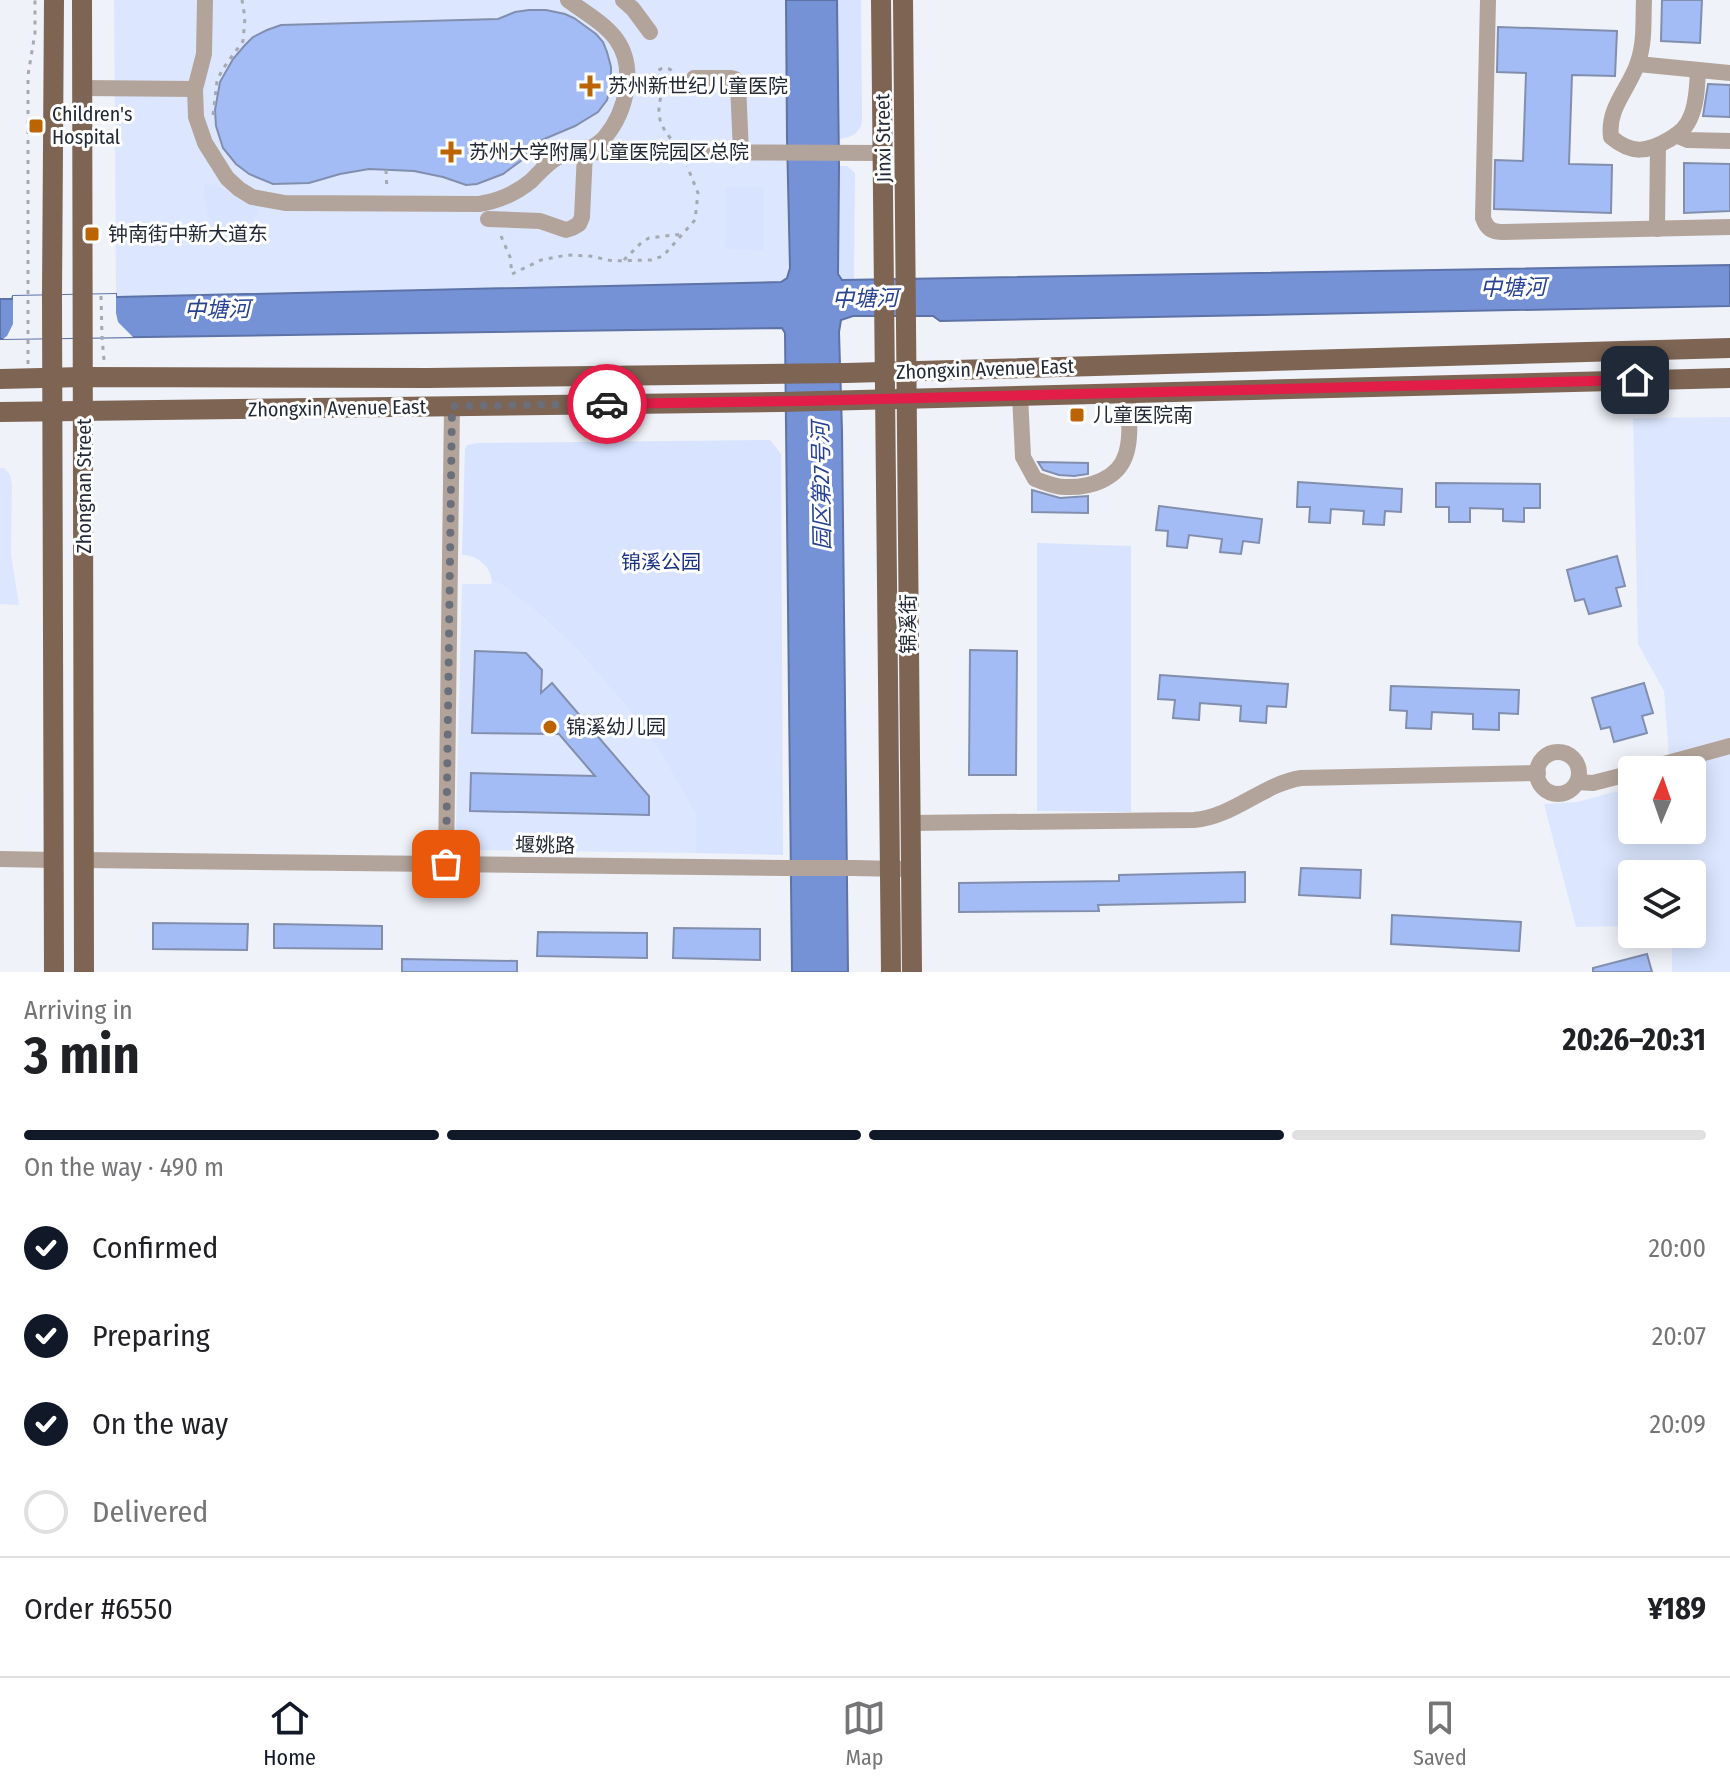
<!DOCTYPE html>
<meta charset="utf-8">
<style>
:root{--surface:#fff;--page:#f2f2f2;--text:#202124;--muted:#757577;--line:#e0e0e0;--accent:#111827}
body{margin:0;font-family:"Fira Sans Condensed","Noto Sans SC",sans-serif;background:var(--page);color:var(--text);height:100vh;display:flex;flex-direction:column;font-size:30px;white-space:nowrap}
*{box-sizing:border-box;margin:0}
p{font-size:26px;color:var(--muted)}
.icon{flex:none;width:44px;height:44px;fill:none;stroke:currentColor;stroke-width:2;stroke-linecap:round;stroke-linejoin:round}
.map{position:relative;height:972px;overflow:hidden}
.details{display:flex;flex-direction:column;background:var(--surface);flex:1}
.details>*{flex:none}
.needle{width:52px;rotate:2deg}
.buttons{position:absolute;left:1618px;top:756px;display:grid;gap:16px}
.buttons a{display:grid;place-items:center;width:88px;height:88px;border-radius:8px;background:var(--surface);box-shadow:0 4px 20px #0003;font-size:40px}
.pin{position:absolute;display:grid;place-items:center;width:68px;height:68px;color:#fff;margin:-34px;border-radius:16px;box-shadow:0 4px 12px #0006}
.courier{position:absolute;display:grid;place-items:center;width:80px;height:80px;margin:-40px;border:6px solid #e11d48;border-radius:50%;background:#fff;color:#222;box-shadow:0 2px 10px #0007}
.headline em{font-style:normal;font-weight:700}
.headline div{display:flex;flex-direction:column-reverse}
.headline{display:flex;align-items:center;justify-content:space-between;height:136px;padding:0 24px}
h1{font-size:52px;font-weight:700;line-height:60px}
.bar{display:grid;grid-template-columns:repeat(4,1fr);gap:12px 8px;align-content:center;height:96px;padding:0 24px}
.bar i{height:10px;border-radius:6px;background:var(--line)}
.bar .current{background:var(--accent)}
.bar p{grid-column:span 4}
.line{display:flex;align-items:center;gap:20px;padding:0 24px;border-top:2px solid var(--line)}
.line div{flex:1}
ol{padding:0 24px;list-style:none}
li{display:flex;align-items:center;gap:24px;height:88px}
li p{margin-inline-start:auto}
li .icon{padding:8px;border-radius:50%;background:var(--accent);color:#fff;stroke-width:4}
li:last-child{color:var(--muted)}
li i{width:44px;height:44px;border:4px solid var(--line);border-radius:50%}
.menu{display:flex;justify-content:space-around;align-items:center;height:112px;border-top:2px solid var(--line);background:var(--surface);font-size:22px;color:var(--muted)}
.menu a{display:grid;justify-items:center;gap:4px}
.menu .current{color:var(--accent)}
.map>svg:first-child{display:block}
</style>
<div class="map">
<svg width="1730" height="972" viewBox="0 0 1730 972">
<rect width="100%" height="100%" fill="#eff2f9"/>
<g fill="#dce7ff">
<polygon points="114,0 786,0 787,138 790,268 788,276 781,282 116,297"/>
<polygon points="1730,417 1730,972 1672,972 1672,934 1692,934 1692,874 1632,874 1632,926 1576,927 1544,804 1577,802 1632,787 1632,830 1692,830 1692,770 1670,770 1664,691 1638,644 1633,418"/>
<polygon points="0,468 4,468 10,475 12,484 11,554 19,605 0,604"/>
<polygon points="492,582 499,583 541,615 581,654 624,704 659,750 696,815 696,853 480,850 464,842 458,834 456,826 462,584 491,584"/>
</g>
<g fill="#d7e3ff">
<path d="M837 0H861L862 122C859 134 850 138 839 139Z"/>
<polygon points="839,166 847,166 855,173 854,280 841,280 838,274"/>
<path d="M204 184 216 185 259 209C254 230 219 238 209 216 205 207 204 194 204 184Z"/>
<polygon points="726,187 764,187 764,250 725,249"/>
<path d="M770 440 781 454 783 855 696 853V815L659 750 624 704 581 654 541 615 499 583 492 582C491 567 478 555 462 555L465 449 467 445 477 443Z"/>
<polygon points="1037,543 1131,546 1131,812 1037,811"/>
</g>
<polygon fill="#7692d7" stroke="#5d72a6" stroke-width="2" points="786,0 837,0 839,166 838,274 842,280 1730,265 1730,306 940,321 933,316 853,316 841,320 839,332 842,431 848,972 792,972 785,333 782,328 0,339 0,299 12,299 13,296 116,294 116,297 781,282 787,278 790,268 787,138"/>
<polygon fill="#eff2f9" points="116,294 116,313 118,322 133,337 3,339 7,336 13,324 13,296"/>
<g fill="#a4bcf5" stroke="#818ead" stroke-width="2">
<polygon points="1662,0 1702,0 1700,43 1661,41"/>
<polygon points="529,10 546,10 565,14 574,18 596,34 603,42 607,52 611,67 611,85 607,100 598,112 575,126 537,142 522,160 503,174 477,184 466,185 443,177 414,171 369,169 340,174 309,183 273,184 249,174 236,164 223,148 216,126 215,110 220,82 233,59 245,45 253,37 267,30 281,25 498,19 515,12"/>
<polygon points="1498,27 1617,31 1615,76 1572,75 1569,164 1612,165 1611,213 1494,209 1495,160 1523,161 1526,73 1497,72"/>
<polygon points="1708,84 1730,85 1730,117 1703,116"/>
<polygon points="1684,163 1730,164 1730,211 1684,213"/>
<polygon points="1038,462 1088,463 1088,474 1074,476 1059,475 1043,470"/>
<polygon points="1298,482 1402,489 1401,512 1385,511 1384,525 1363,524 1364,511 1331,509 1330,523 1309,522 1310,507 1297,507"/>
<polygon points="1436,483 1540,484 1540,508 1524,508 1524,522 1503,521 1503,509 1470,508 1470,522 1449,522 1449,507 1436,507"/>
<polygon points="1032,490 1060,498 1088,496 1088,513 1032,512"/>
<polygon points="1159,506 1262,519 1259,543 1243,541 1241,554 1220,552 1222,539 1189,535 1187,548 1167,546 1168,531 1156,530"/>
<polygon points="1617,556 1625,586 1616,588 1621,606 1589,614 1584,599 1575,601 1567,570"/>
<polygon points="970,650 1017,651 1016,775 969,775"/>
<polygon points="475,651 526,653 542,670 541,693 552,683 649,796 649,815 470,811 471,773 595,776 559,734 472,733"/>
<polygon points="1160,675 1288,684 1286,707 1267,706 1266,723 1240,721 1241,706 1200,703 1199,720 1173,718 1175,700 1158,699"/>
<polygon points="1644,683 1653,713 1642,716 1647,733 1614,742 1610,727 1601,729 1592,698"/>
<polygon points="1391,686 1519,690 1518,714 1499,713 1499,730 1473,729 1473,714 1432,712 1431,729 1406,728 1407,711 1390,710"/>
<polygon points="1301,868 1361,870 1360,898 1299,895"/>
<polygon points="1245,872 1245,902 1098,905 1099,911 959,912 959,883 1119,881 1119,875"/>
<polygon points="1392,915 1521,922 1519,951 1391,944"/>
<polygon points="153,923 248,924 247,950 153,949"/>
<polygon points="274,924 382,926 382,949 274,948"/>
<polygon points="674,928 760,929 760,960 673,958"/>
<polygon points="538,932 647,933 647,958 537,956"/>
<polygon points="1647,954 1652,972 1593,972 1593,968"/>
<polygon points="402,959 517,961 517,972 402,972"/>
</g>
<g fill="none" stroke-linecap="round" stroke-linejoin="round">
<g stroke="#a5a9b2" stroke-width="3" stroke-dasharray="4 6" stroke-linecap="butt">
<circle cx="665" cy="78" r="10"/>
<path d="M663 88C657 111 656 120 671 139"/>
<polyline points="213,115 217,81 222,70 243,41 245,18 242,0"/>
<polyline points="386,170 387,190"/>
<polyline points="501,236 510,257 512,274 541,260 567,255 590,256 613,261 651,260 663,256 695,220 698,193 687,166"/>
<polyline points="624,260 642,242 649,238 683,234"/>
<polyline points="101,296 102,337 104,360"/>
<polyline points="28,364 28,75 35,33 35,0"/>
</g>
<g stroke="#b3a49b" stroke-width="16">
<path d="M205 0 204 54 195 89 196 117 205 143 227 178 239 189 252 197 285 203 479 204C499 201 515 194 531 181 540 172 548 162 560 156 568 153 577 153 585 152L883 153"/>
<polyline points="623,0 633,9 650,32"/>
<path d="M1488 0 1483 218C1487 229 1492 232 1503 232L1730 227"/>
<path d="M1644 0C1643 21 1645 42 1638 62 1630 88 1607 107 1611 137 1632 155 1648 152 1670 139 1680 133 1687 127 1691 116 1697 102 1697 86 1698 71"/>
<polyline points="1638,64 1730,73"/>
<polyline points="694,78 731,78 735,79 738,84 741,153"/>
<polyline points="82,88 195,89"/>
<polyline points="1676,135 1688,140 1730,141"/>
<path d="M488 219 540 221 566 230 572 228 579 224 582 217 585 152C592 147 600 143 605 137 626 112 637 68 616 39 604 23 584 12 568 0"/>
<polyline points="1657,229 1658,146"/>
<path d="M1020 395 1023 457 1035 479C1044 482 1055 487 1065 487 1089 488 1118 480 1126 454 1132 435 1128 412 1128 392"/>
<circle cx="1558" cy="773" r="21"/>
<polyline points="1642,770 1730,746"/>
<polyline points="1577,782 1593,783 1632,773"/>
<path d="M910 823 1194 820C1233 817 1263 784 1301 778L1538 773"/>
<polyline points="0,859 54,860"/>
<polyline points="84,860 784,868"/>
<polyline points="446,864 452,406"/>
<polyline points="853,868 901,869"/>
</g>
<g stroke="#7d6453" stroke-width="20">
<polyline points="54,0 52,295 54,972"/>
<polyline points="82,0 84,972"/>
<polyline points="881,0 891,972"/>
<polyline points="903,0 912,972"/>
<polyline points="0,379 83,377 428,378 846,373 1730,348"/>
<polyline points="0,412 780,402 1730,378"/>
</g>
<polyline stroke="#b3a49b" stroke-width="16" points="784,868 853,868"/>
</g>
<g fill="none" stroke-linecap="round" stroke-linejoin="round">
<polyline stroke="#6a6f7a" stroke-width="8" stroke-dasharray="0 14.4" points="446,864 452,406 607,404"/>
<polyline stroke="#e11d48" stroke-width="10" points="607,404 802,401 1635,380"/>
</g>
<g fill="#bd6402" stroke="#fff" stroke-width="3">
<path d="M586 74h8v8h8v8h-8v8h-8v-8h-8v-8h8z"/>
<rect x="28" y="118" width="16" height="16" rx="4"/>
<path d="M447 140h8v8h8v8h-8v8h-8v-8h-8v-8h8z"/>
<rect x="84" y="226" width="16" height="16" rx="4"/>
<rect x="1069" y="407" width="16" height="16" rx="4"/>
<circle cx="550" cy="727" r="8"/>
</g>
<g text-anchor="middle" stroke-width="6" stroke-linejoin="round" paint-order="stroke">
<g font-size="20" fill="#232935" stroke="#fff" text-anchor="start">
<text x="608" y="93">苏州新世纪儿童医院</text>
<text x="52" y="121">Children's<tspan x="52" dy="23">Hospital</tspan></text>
<text x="469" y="159">苏州大学附属儿童医院园区总院</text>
<text x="108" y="241">钟南街中新大道东</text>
<text x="1093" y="422">儿童医院南</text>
<text x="566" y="734">锦溪幼儿园</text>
</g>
<g font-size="20" fill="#232935" stroke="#fff">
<text transform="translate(883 138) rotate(-91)" y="7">Jinxi Street</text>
<text transform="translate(985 369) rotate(-2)" y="7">Zhongxin Avenue East</text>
<text transform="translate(337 408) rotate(-1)" y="7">Zhongxin Avenue East</text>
<text transform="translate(84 486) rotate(-90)" y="7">Zhongnan Street</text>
<text transform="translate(908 624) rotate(-90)" y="7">锦溪街</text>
<text transform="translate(545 845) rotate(1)" y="7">堰姚路</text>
</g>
<g font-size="20" fill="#1a3281" stroke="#fff">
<text x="661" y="569">锦溪公园</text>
</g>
<g font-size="22" font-style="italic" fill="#274293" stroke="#fff">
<text transform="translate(1513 287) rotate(-1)" y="8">中塘河</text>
<text transform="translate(865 298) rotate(-1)" y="8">中塘河</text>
<text transform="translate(217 309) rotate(-1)" y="8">中塘河</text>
<text transform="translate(821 486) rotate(-91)" y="8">园区第27号河</text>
</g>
</g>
</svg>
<div class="buttons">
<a><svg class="needle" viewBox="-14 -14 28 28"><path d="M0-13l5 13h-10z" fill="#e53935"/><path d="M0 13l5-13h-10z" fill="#757577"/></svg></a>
<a><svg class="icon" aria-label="layers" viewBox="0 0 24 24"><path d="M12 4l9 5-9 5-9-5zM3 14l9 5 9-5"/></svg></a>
</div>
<div class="pin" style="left:446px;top:864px;background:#ea580c"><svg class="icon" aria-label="bag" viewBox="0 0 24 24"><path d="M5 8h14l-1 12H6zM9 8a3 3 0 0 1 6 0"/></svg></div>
<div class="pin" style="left:1635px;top:380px;background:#1f2937"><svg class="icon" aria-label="home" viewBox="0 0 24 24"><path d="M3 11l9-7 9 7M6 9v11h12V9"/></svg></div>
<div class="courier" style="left:607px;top:404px"><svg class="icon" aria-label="car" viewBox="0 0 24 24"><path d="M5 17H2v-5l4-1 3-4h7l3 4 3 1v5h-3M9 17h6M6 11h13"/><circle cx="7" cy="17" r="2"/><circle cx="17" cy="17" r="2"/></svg></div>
</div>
<section class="details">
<div class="headline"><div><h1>3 min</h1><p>Arriving in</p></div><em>20:26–20:31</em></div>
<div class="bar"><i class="current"></i><i class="current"></i><i class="current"></i><i></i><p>On the way · 490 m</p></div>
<ol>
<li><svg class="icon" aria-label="check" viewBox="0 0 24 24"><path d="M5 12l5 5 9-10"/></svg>Confirmed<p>20:00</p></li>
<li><svg class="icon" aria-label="check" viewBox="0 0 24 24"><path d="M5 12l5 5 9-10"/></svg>Preparing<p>20:07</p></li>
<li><svg class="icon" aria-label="check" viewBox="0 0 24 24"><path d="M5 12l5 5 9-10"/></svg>On the way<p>20:09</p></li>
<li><i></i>Delivered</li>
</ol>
<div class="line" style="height:104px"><div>Order #6550</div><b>¥189</b></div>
</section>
<nav class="menu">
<a class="current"><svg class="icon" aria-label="home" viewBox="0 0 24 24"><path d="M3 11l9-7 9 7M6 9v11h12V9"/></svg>Home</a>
<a><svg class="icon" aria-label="map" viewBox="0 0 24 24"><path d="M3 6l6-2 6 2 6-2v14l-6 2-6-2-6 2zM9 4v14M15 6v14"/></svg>Map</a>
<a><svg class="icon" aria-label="saved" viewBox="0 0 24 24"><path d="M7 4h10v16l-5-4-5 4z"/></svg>Saved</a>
</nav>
